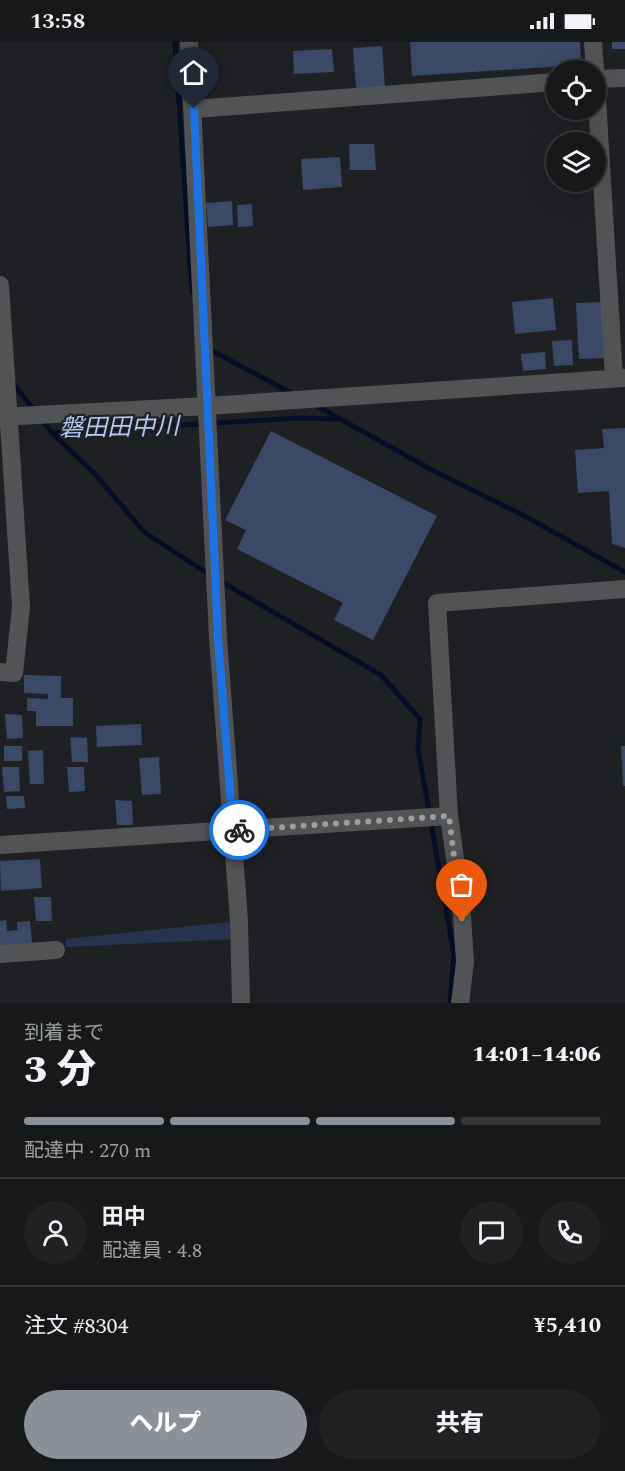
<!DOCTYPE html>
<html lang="ja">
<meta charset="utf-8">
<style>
:root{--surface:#16181a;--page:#1f2123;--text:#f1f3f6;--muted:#9ea0a2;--line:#353739;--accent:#8c9099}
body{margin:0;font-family:Spectral,"Noto Sans JP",serif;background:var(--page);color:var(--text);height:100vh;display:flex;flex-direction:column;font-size:22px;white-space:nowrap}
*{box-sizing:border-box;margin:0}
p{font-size:20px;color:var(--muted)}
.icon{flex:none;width:33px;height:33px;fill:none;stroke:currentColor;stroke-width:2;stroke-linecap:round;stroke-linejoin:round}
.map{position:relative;height:961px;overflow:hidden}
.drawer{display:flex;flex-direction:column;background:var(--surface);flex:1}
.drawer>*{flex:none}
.fabs{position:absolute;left:546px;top:18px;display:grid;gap:12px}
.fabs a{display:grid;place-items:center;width:60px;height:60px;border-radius:50%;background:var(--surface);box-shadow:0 6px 24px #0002,0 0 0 2px var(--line);font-size:30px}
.pin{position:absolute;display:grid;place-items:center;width:51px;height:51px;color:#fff;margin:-62px -26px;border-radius:50% 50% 50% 0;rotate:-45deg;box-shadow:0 0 6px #0007}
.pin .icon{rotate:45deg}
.courier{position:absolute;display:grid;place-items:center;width:60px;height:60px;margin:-30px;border:4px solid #1a73e8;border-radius:50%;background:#fff;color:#222;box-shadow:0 2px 8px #0007}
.summary em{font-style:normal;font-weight:800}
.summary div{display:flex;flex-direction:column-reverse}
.summary{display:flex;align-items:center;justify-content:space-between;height:102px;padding:0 24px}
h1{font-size:39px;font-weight:800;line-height:45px}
.bar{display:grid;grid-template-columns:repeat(4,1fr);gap:9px 6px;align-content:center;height:72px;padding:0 24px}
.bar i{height:8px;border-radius:4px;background:var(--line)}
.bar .active{background:var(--accent)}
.bar p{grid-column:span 4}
.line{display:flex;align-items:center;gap:15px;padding:0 24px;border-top:2px solid var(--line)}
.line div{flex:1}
.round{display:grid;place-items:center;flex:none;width:63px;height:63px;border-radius:32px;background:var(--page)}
.button{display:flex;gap:12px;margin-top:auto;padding:12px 24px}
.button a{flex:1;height:69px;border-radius:36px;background:var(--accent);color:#fff;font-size:24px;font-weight:800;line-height:69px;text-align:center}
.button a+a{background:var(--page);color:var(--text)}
.status{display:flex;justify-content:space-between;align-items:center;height:42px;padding:0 30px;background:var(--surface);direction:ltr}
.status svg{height:16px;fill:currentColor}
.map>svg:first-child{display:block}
</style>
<div class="status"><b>13:58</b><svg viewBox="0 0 49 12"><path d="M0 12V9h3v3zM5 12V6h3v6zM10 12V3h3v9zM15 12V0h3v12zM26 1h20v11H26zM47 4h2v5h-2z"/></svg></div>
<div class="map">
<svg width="625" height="961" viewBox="0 0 625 961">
<rect width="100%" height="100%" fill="#1e2023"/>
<polygon fill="#27344d" points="239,879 237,897 66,905 66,897"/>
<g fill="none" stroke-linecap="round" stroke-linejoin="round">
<g stroke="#030e26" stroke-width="5">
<polyline points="175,0 192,250"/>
<polyline points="209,307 293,352"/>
<polyline points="12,340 34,368"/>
<polyline points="315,363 432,428 521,472 625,530"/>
<polyline points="42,378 52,391 298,376 338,377"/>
<polyline points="52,391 94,431 144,490 210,533"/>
<polyline points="220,539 381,633 420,677 418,707 454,912 450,961"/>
</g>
</g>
<g fill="#394966">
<polygon points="410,0 580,0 581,23 412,34"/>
<rect x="612" y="0" width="13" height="7"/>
<polygon points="382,4 385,45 356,47 353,6"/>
<polygon points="332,7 334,30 294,32 293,9"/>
<polygon points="349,102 374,102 376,128 350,128"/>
<polygon points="340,115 342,145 303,148 301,117"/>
<polygon points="232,159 233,183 208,185 206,161"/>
<polygon points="252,162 253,184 238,185 237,163"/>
<polygon points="553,256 556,288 515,292 512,260"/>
<polygon points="602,260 605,316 579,317 576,261"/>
<polygon points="572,298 573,323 554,324 552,299"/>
<polygon points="545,310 546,327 523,329 521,312"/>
<polygon points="625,386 625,506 612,502 609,449 578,451 575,408 604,406 602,387"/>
<polygon points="271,389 437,474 373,598 334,578 343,561 237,507 246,488 225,478"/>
<polygon points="24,633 61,634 61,656 73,656 73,684 36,684 36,669 27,669 27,656 48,657 48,652 24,651"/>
<polygon points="5,672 22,673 23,696 7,697"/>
<polygon points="141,682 142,703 97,705 96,684"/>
<polygon points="70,695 87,696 88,720 72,720"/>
<rect x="4" y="704" width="18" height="15"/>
<polygon points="621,704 625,704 625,744 623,744"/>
<polygon points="43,708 44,742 30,742 28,709"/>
<polygon points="159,715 161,752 142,753 139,716"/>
<polygon points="2,725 19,725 20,749 4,750"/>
<polygon points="67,725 84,725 85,749 69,750"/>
<polygon points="6,754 24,754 25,766 7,767"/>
<polygon points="115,758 132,759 133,783 117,783"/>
<polygon points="40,817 42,846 1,849 0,819"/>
<polygon points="34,855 51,855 52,879 36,879"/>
<polygon points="6,878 7,889 18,888 17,880 30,879 32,901 0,904 0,879"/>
</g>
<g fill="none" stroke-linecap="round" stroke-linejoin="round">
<g stroke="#525354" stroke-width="18">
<polyline points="189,0 218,596 239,879 241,961"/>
<polyline points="593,0 595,28"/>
<polyline points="596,37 625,36"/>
<polyline points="596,41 614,336"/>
<polyline points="194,67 556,40"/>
<polyline points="0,243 21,565 14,631 0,630"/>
<polyline points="0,375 207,364 625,336"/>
<polyline points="0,803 449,774"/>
<polyline points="0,912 56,908"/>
<polyline points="460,961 465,920 461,859 449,774 437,561 625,547"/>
</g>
</g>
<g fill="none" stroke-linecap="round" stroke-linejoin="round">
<polyline stroke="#9d9ea0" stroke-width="6" stroke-dasharray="0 10.8" points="239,788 449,774 462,879"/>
<polyline stroke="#1a73e8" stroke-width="8" points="194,67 218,596 233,788 239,788"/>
</g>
<g text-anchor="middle" stroke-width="4.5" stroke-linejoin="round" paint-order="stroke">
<g font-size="24" font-style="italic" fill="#b3ccf8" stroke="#1e2023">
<text transform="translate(119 385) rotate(-1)" y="8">磐田田中川</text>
</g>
</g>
</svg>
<div class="fabs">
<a><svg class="icon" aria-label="locate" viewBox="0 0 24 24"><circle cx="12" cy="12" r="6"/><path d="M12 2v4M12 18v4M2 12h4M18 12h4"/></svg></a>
<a><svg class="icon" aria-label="layers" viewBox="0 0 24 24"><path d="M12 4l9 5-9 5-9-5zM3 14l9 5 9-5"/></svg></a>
</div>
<div class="pin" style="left:462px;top:879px;background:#ea580c"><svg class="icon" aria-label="bag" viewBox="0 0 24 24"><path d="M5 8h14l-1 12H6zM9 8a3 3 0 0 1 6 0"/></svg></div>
<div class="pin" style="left:194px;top:67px;background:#1f2937"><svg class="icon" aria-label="home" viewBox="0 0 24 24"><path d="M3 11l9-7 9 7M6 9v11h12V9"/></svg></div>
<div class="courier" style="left:239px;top:788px"><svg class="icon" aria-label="bike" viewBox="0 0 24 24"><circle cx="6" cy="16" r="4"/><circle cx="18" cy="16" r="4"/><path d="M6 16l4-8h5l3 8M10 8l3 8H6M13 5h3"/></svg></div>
</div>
<section class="drawer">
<div class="summary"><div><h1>3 分</h1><p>到着まで</p></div><em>14:01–14:06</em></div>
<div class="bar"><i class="active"></i><i class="active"></i><i class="active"></i><i></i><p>配達中 · 270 m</p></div>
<div class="line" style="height:108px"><a class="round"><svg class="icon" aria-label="person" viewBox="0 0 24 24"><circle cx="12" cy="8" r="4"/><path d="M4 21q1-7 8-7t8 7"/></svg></a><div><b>田中</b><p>配達員 · 4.8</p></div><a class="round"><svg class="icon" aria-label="chat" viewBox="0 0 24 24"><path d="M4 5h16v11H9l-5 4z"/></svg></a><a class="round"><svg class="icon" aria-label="phone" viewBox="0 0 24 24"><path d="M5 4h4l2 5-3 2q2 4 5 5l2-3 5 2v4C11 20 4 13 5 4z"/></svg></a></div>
<div class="line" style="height:78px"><div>注文 #8304</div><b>¥5,410</b></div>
<div class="button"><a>ヘルプ</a><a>共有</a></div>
</section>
